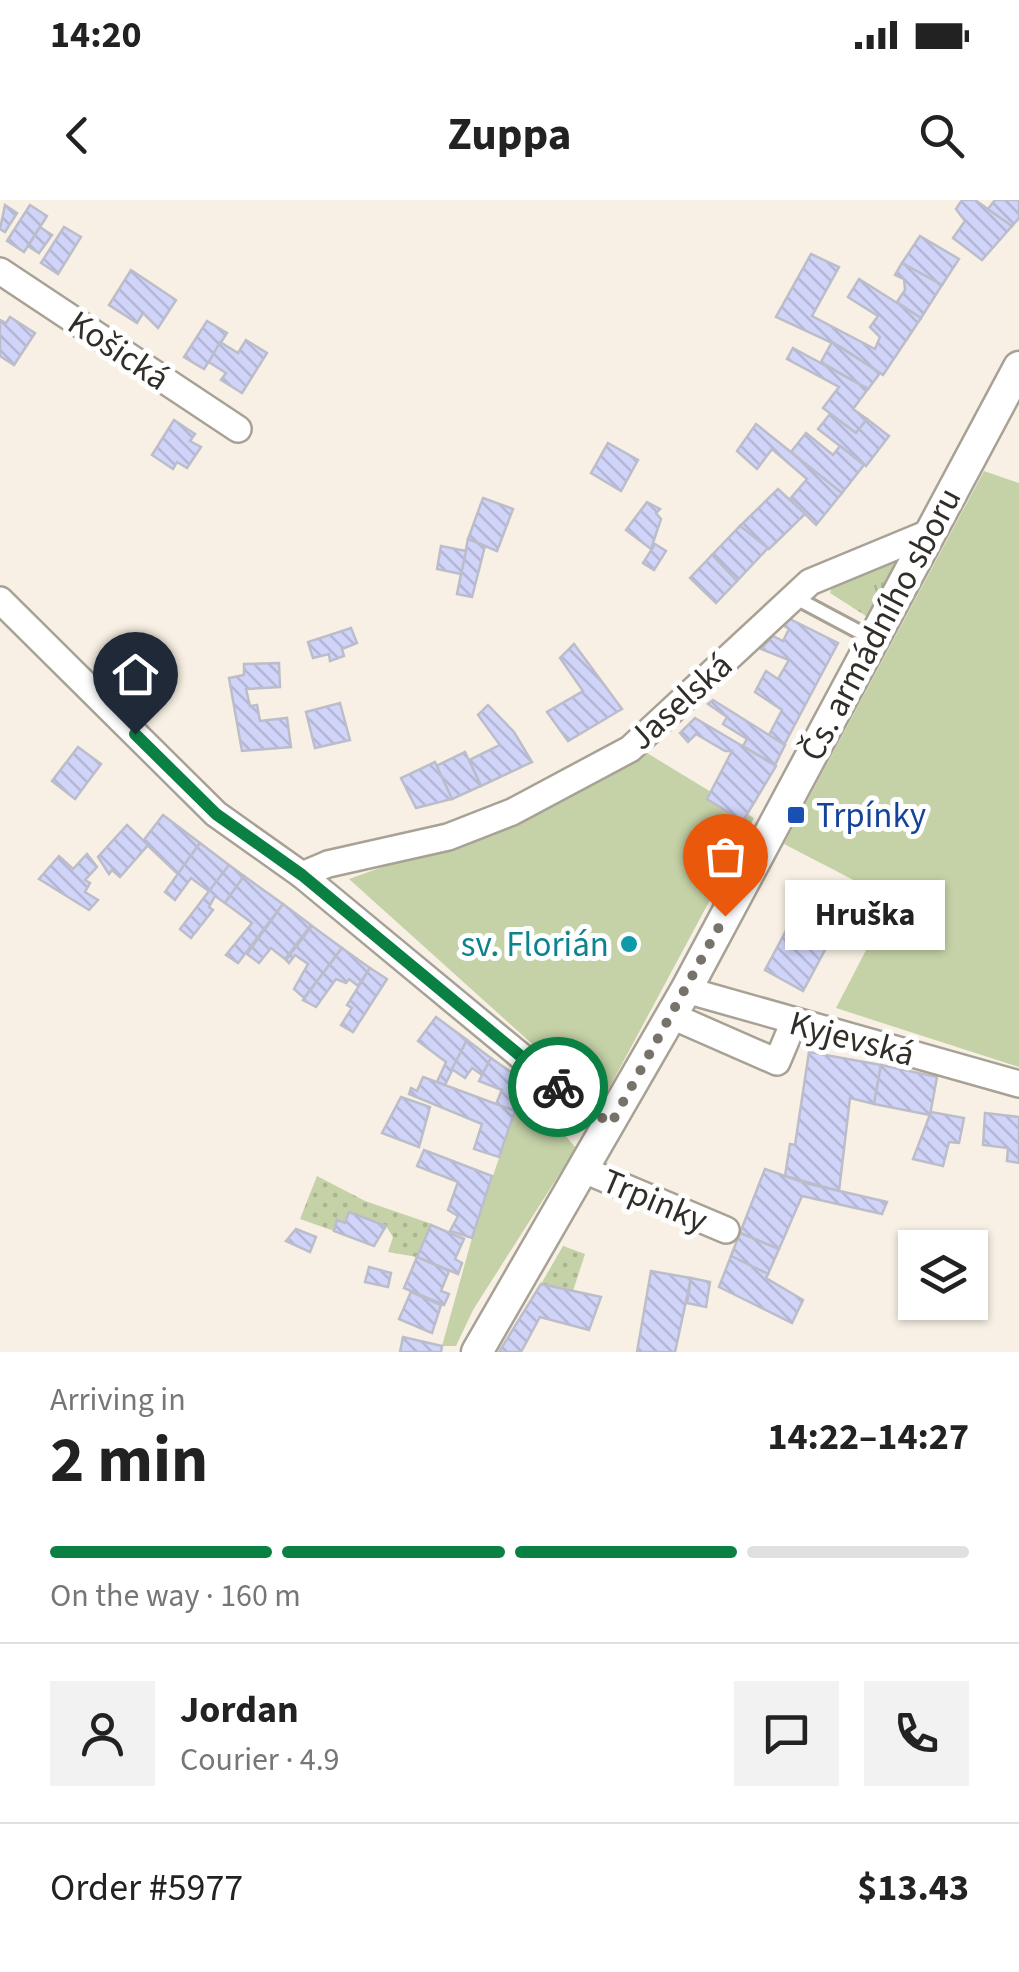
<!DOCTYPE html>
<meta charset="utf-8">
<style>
:root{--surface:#fff;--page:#f2f2f2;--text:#222;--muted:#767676;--line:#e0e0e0;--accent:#0b8043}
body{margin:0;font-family:"Source Sans 3",sans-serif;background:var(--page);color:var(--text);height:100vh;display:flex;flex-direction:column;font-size:38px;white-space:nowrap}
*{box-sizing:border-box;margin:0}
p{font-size:32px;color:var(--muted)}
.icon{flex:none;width:55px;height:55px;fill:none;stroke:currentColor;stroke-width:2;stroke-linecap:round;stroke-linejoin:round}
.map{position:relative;height:1152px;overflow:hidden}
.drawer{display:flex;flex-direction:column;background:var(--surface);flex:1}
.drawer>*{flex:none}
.controls{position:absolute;left:898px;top:1030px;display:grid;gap:20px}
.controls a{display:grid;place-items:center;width:90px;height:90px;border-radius:0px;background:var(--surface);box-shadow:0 2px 8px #0004;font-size:50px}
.pin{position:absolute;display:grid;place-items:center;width:85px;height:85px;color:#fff;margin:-102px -42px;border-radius:50% 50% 50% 0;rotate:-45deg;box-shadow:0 0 10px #0007}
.pin .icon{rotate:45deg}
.courier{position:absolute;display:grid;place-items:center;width:100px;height:100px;margin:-50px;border:8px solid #0b8043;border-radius:50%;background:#fff;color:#222;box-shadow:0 2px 12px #0007}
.bubble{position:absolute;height:70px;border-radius:0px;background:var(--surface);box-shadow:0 2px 8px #0004;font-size:32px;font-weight:700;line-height:70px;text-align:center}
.head em{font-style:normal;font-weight:700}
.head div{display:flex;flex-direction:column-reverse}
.head{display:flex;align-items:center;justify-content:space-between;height:170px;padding:0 50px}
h1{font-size:65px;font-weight:700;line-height:75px}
.bar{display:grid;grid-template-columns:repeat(4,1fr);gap:15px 10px;align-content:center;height:120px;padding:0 50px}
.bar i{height:12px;border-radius:8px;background:var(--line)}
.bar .on{background:var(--accent)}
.bar p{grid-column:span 4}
.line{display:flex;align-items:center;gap:25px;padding:0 50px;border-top:2px solid var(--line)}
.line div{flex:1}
.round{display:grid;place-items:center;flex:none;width:105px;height:105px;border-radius:0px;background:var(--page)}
.status{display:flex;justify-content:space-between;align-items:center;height:70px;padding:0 50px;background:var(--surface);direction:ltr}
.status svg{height:28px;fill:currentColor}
header{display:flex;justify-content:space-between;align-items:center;height:130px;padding:0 50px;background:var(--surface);font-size:45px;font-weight:700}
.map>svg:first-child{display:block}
</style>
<div class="status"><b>14:20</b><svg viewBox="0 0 49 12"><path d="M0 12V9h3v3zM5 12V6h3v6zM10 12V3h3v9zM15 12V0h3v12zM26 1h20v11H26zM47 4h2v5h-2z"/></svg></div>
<header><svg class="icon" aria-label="back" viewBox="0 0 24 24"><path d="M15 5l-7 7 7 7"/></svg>Zuppa<svg class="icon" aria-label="search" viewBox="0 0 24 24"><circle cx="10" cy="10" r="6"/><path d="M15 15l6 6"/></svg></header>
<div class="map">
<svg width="1019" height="1152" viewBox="0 0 1019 1152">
<defs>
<pattern id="park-tufts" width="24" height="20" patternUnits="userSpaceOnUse" patternTransform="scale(2.5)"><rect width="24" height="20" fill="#c5d2a7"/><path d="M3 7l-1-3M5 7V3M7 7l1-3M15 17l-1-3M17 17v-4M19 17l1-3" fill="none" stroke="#aab590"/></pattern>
<pattern id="garden-dots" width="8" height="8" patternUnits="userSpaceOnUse" patternTransform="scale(2.5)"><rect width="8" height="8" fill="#c5d2a7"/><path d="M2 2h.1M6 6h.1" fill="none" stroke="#aab590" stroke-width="1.8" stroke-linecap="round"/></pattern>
<pattern id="building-back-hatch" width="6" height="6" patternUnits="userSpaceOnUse" patternTransform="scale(2.5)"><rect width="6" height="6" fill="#d0d4f9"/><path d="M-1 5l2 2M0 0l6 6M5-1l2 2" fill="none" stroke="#b3b6d5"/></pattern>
</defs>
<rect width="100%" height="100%" fill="#f8f0e4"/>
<g fill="#c5d2a7">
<polygon points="984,271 1019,283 1019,867 836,808 892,700 784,644"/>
<polygon points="642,550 754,618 600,905 349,679 514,620"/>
<polygon points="523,887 576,948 473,1110 456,1146 442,1146 472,1038"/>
</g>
<polygon fill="url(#park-tufts)" points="897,358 900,362 869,418 830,393 833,383"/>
<g fill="url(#garden-dots)">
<polygon points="317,976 365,1001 432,1024 417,1057 388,1052 393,1037 386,1026 350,1012 345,1023 337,1020 334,1031 300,1019"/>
<polygon points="563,1046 585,1054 573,1091 541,1084"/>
</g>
<g fill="url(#building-back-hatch)" stroke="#bcbdca" stroke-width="2.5">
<polygon points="962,0 975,0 1012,26 982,60 953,38 965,21 956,9"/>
<polygon points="995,0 1019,0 1019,18 1012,26 988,9"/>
<polygon points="5,5 17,13 5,32 0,29"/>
<polygon points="30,5 47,16 24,52 7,41"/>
<polygon points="40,27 52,35 39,53 28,46"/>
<polygon points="64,27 81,37 58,74 41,63"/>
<polygon points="920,36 959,59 942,85 902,63"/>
<polygon points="811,54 839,67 812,116 875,149 880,137 870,127 878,116 848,97 859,79 921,118 883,175 841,147 776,117"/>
<polygon points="902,63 942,85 921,118 897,102 905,90 904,79 895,75"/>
<polygon points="131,70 176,100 158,128 143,113 137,123 109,105"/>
<polygon points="10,117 35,133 14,165 0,156 0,120 6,123"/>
<polygon points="207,121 227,133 204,169 184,157"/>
<polygon points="246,140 267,153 242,193 221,180 226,173 209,162 220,142 238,153"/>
<polygon points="832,142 880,173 868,189 821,162"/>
<polygon points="793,148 868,189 853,209 867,219 856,233 823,208 839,187 787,159"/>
<polygon points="830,214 856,233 867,219 889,236 866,266 818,229"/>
<polygon points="174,220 195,234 190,241 201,247 187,268 177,262 173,269 152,255"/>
<polygon points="756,224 842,293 816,325 790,299 807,279 772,249 757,269 737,251"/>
<polygon points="806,233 833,255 840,246 864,265 842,293 791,252"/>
<polygon points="608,243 638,260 621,291 591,273"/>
<polygon points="778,289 805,314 769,349 740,326"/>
<polygon points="483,298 513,309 497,351 468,339"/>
<polygon points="647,302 660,309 656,313 661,319 651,349 626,330"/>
<polygon points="740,326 768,348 737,381 712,355"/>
<polygon points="468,339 485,346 472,397 457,394"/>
<polygon points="655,344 666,351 654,370 643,363"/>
<polygon points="441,346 466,351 461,374 437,369"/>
<polygon points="712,355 737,381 716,403 690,378"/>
<polygon points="788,418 838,443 784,545 769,535 782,510 755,492 766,471 778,479 789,460 761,449 773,436 783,441 789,429 783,425"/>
<polygon points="351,428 357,443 342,449 344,456 330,461 329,454 313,458 308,442"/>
<polygon points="128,442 154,461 139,480 114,461"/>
<polygon points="574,444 622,509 568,541 547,512 583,491 560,458"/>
<polygon points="279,463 280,487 246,489 250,506 257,505 260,521 287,518 291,547 242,551 229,478 244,475 244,464"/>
<polygon points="713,500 785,545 775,565 743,546 747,539 723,524 727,517 708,504"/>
<polygon points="340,503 350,540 315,548 306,512"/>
<polygon points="488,505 514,532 532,562 481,586 469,560 500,545 478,515"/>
<polygon points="695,518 776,566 743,621 707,599 732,551 725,551 696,534 688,542 680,533"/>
<polygon points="78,547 101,564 75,599 52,581"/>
<polygon points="465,552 481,586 452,599 436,566"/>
<polygon points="435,562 452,599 416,608 401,578"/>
<polygon points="163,615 200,643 178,674 143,641"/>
<polygon points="127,625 148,645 120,677 112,670 109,674 98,657"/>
<polygon points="200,643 229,665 210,692 191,678 175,700 165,692"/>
<polygon points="87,654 97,667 85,680 90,683 85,692 98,700 89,710 39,679 59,656 73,669"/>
<polygon points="229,665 244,676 225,703 215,696 209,707 213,710 191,738 180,729"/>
<polygon points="244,676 283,704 238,763 226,755 252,723 225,703"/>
<polygon points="803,699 841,720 803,791 765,770"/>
<polygon points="283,704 311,725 285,759 271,748 259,763 247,754"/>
<polygon points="312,726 342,748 304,798 294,789 308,764 295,755 289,763 286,760"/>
<polygon points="342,748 370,768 358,786 349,779 346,783 336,779 316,807 303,800"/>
<polygon points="370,768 387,779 353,832 341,825 352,808 347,805"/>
<polygon points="436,817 467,840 445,885 437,882 446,862 418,841"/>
<polygon points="467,840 491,858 482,875 472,868 465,878 452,869"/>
<polygon points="809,852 881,865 874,904 850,898 839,991 785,976 790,944 795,945"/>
<polygon points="491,858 522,880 515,911 496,904 502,890 479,881"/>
<polygon points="881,865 937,877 930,915 874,904"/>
<polygon points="423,877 515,911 499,957 474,949 482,924 409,894 411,888 417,891"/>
<polygon points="401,897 430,907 419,947 382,933"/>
<polygon points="931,912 964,918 959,943 949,942 943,966 913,959"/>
<polygon points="985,913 1019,917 1019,963 1007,961 1008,948 983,945"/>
<polygon points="424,950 492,976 472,1038 450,1031 458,1016 448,1010 458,982 417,966"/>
<polygon points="765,969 805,983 887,1002 882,1014 802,996 779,1049 740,1033"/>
<polygon points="349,1012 386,1026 374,1046 334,1031 337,1020 345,1023"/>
<polygon points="431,1025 464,1039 455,1059 462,1063 458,1074 417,1057"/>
<polygon points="296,1029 316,1037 310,1052 286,1041"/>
<polygon points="740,1033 779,1049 768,1074 731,1056"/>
<polygon points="731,1056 768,1074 766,1078 803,1100 792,1123 719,1087"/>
<polygon points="417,1057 449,1071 441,1091 449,1094 444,1105 404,1088"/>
<polygon points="369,1067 391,1073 388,1087 365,1082"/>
<polygon points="651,1071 691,1078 675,1152 637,1152"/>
<polygon points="691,1078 710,1082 706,1107 687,1103"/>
<polygon points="541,1084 601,1097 589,1130 540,1117 521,1152 499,1152"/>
<polygon points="411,1092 441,1105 432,1133 399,1119"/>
<polygon points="403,1137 442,1146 441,1152 400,1152"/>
</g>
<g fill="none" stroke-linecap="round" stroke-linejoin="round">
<defs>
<polyline id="service" points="794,397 871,438"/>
<g id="minor">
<polyline points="0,71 238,229"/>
<polyline points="0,400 216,614 302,675 557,886 611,924"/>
<polyline points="302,675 328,664 448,637 512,612 630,549 810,382 926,334"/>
<polyline points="686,790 1019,884"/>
<polyline points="672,816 777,862 793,824"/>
<polyline points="584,970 726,1030"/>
</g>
<polyline id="tertiary" points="477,1152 686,790 1019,167"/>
</defs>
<use href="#service" stroke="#a8a195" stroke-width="18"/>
<use href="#minor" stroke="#a8a195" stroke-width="30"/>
<use href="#tertiary" stroke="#a8a195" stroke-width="35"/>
<use href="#service" stroke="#fff" stroke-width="12"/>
<use href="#minor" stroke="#fff" stroke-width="25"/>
<use href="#tertiary" stroke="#fff" stroke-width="30"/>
</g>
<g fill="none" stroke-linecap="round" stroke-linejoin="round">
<polyline stroke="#77726a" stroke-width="10" stroke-dasharray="0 18" points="558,887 611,924 725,716"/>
<polyline stroke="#0b8043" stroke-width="12" points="135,534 216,614 302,675 558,887"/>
</g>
<rect fill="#1a4fb4" stroke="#fff" stroke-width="4" x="786" y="605" width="20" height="20" rx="5"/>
<circle fill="#0f9aa8" stroke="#fff" stroke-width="4" cx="629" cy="744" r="10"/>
<g text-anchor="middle" stroke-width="10" stroke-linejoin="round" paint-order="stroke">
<g font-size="35" fill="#312e29" stroke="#fff">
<text transform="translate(119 150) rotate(34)" y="12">Košická</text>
<text transform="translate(880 424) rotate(-62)" y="12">Čs. armádního sboru</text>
<text transform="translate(680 501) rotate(-42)" y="12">Jaselská</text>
<text transform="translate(852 838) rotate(15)" y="12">Kyjevská</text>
<text transform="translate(655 1000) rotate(23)" y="12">Trpinky</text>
</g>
<g font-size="35" fill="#164399" stroke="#fff" text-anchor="start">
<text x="816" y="627">Trpínky</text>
</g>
<g font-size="35" fill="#0d838f" stroke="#fff" text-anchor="end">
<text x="609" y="756">sv. Florián</text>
</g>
</g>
</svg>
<div class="controls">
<a><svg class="icon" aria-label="layers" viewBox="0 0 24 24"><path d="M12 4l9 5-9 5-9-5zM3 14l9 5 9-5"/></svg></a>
</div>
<div class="pin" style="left:725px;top:716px;background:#ea580c"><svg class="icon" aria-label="bag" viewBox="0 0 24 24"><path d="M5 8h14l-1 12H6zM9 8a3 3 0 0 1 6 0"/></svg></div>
<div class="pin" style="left:135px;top:534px;background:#1f2937"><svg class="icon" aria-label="home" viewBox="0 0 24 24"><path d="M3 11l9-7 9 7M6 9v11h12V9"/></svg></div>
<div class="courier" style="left:558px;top:887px"><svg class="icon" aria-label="bike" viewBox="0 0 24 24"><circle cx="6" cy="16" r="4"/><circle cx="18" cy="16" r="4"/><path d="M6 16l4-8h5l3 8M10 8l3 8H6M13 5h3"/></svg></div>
<div class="bubble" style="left:785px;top:680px;width:160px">Hruška</div>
</div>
<section class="drawer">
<div class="head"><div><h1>2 min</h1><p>Arriving in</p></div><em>14:22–14:27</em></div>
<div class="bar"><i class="on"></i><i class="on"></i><i class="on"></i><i></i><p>On the way · 160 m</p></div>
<div class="line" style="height:180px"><a class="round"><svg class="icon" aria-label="person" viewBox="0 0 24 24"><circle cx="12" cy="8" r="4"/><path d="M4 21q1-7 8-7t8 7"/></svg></a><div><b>Jordan</b><p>Courier · 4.9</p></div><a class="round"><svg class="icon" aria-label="chat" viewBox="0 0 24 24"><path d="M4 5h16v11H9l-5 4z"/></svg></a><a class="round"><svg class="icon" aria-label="phone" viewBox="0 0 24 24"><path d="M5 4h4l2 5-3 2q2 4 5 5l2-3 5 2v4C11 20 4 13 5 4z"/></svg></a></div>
<div class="line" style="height:130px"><div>Order #5977</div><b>$13.43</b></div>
</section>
